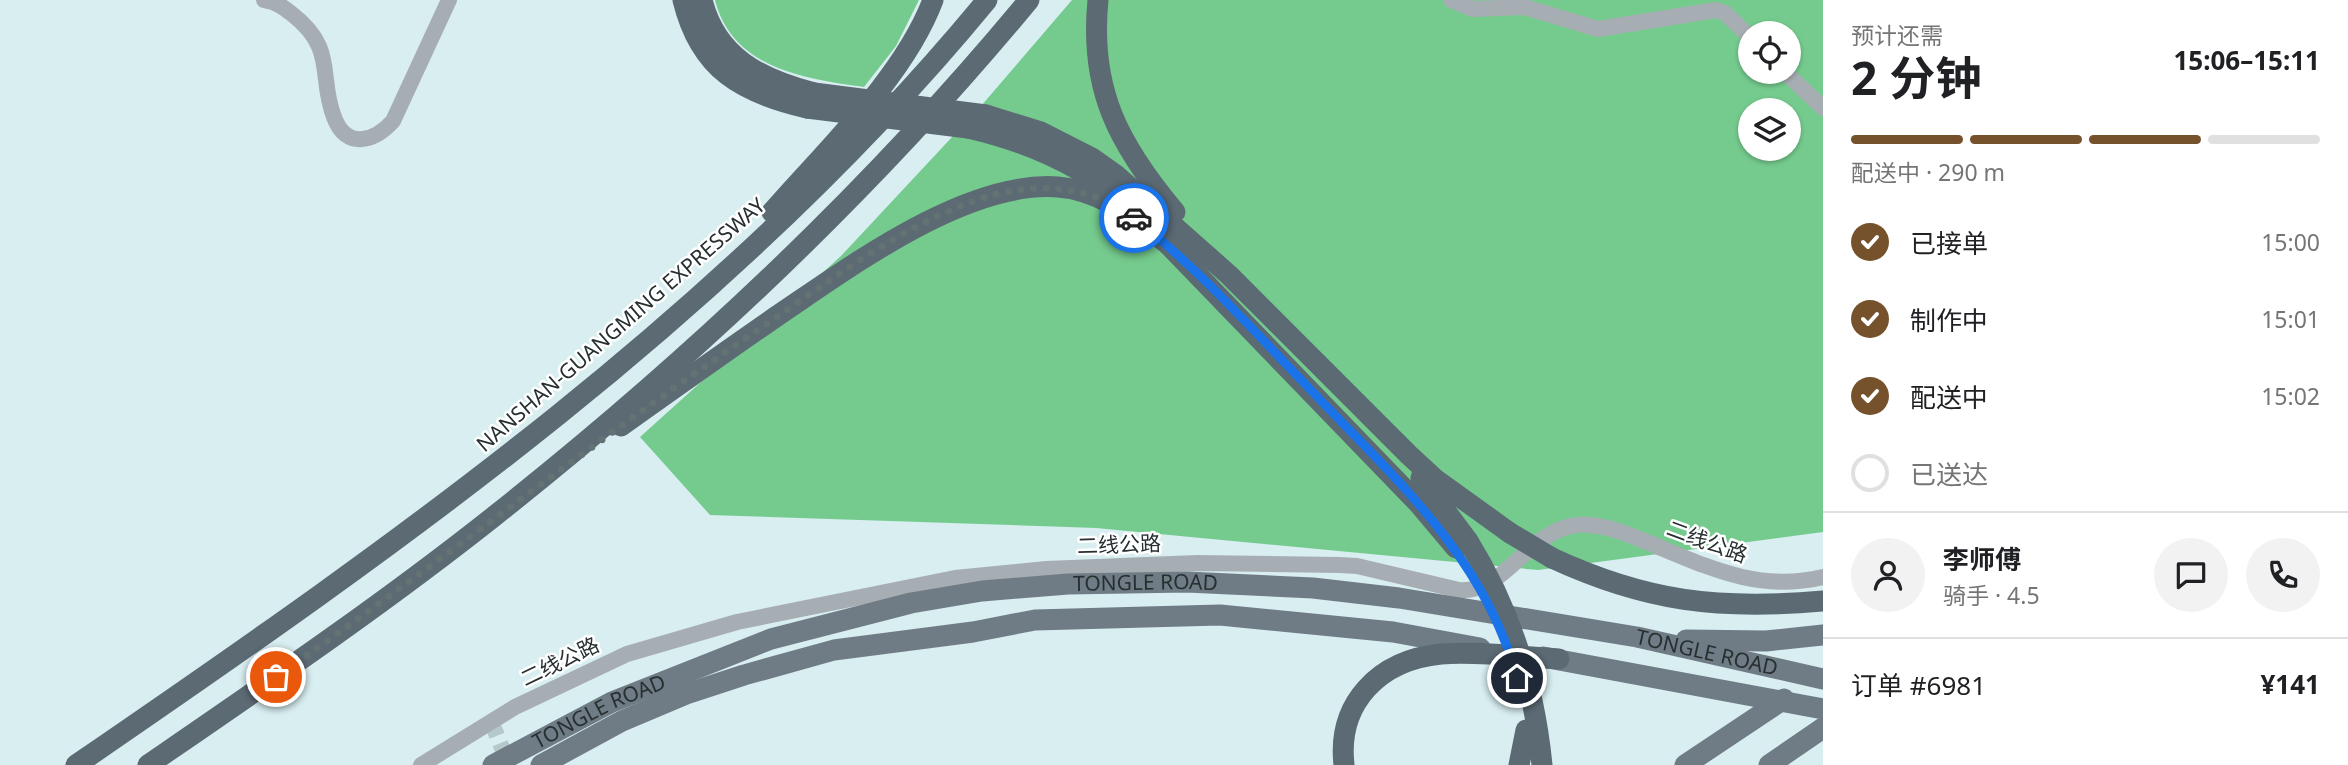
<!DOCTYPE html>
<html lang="zh">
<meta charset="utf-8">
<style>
:root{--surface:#fff;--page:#f2f2f2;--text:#202124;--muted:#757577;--line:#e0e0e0;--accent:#76522c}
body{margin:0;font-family:"Noto Sans","Noto Sans SC",sans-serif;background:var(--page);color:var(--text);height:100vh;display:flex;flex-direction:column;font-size:26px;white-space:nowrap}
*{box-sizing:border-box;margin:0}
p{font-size:23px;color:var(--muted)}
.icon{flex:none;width:38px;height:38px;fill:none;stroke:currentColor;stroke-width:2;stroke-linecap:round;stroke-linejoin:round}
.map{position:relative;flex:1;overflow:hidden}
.drawer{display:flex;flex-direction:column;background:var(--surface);width:525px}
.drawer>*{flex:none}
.tools{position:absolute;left:1738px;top:21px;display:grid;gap:14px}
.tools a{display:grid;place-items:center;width:63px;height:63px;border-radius:50%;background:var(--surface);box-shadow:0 2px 5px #0004;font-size:35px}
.pin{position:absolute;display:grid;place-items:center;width:60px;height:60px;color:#fff;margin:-30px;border:4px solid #fff;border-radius:50%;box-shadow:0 2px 7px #0007}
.courier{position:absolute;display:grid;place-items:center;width:70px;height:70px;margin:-35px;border:5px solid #1a73e8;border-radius:50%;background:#fff;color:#222;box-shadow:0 2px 9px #0007}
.summary em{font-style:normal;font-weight:700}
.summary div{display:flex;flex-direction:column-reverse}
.summary{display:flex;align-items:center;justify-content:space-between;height:119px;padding:0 28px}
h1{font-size:46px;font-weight:700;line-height:52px}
.bar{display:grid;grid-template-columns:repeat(4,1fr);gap:10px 7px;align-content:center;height:84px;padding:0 28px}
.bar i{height:9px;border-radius:5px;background:var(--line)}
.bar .selected{background:var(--accent)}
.bar p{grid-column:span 4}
.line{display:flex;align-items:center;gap:18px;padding:0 28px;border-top:2px solid var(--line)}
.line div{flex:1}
.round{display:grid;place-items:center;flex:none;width:74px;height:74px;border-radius:37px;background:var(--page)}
ol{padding:0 28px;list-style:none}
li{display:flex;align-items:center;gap:21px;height:77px}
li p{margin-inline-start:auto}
li .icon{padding:7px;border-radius:50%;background:var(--accent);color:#fff;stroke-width:4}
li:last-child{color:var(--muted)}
li i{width:38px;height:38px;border:4px solid var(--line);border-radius:50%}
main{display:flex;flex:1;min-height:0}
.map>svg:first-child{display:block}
</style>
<main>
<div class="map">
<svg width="1823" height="765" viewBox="0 0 1823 765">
<rect width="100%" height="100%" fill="#d8eef1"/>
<g fill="#75cb8e" fill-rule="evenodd">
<path d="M715 0H919L896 46 864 87C804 79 732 68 715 0Z"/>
<path d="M1072 0H1823V532L1538 570 1096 528 710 515 640 437 841 256 981 106ZM1750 33H1788V72H1750ZM1750 110H1788V149H1750Z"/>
</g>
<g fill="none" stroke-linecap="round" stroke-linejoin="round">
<polyline stroke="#b5c8cb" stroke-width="16" stroke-dasharray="16 8" stroke-linecap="butt" points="491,721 509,765"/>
<g stroke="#a7aeb3" stroke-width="16">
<path d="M264 0C277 2 283 7 292 14 337 49 318 76 334 117 346 150 374 142 393 121L449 0"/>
<polyline points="1451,0 1473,9 1524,7 1598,29 1716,10 1725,13 1750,37"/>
<polyline points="1785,72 1823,108"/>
<path d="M421 765 515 707 627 654 737 622 955 578 1046 569 1197 563 1340 565 1357 566 1459 590C1505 594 1528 530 1577 525 1604 523 1630 535 1654 545 1712 569 1760 592 1823 577"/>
</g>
<g stroke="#707c85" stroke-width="21">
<polyline points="1686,640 1766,641 1823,635"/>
<polyline points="1543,657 1823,709"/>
<path id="s1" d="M493 765 612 702 771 639 911 603 982 591 1068 584 1187 582 1313 588 1399 598 1637 637 1823 679"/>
<polyline points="541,765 622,721 686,694 744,675 834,650 973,632 1035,620 1220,615 1393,632 1480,648"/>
<polyline points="1685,765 1784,699"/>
<polyline points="1769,765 1823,728"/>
</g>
<g stroke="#5c6a74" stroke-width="21">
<path d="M683 0C700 70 742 93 807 108"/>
<path d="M702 0C716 57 760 79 814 93"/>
<path d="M1098 0C1089 90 1119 145 1175 212"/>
<polyline points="986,115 1041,132 1092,158 1116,175 1229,275 1409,455 1435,479 1510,533"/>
<path d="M968 128C1025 141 1074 162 1121 198"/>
<path d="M772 212C826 150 904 77 933 0"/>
<polyline points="1159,235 1419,504 1456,548"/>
<path d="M621 426C673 389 725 352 777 316 850 267 966 180 1058 187 1102 190 1135 219 1169 245"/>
<polyline points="1421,478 1468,541"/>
<path d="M1552 558C1647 602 1719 610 1823 601"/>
<path d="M76 765C403 541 733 309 987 0"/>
<path d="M148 765C266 684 385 603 497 514 690 361 872 190 1029 0"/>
<path d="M1344 765C1337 703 1379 660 1441 654 1479 651 1521 657 1559 659"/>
<polyline points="1519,765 1526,730"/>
</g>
<g stroke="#5c6a74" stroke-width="21">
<polyline points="814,93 986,115"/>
<polyline points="807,108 968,128"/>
<polyline points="1510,533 1552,558"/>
<path d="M1468 541C1511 610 1534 684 1542 765"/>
</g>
</g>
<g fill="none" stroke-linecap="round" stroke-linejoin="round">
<path stroke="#657274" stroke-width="7" stroke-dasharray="0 12.6" d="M276 677C436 565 590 444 752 334 820 288 905 222 983 198 1035 182 1090 184 1134 218"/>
<path stroke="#1a73e8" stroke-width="9" d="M1134 218C1197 267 1250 327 1305 384 1390 474 1484 554 1517 678"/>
</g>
<g text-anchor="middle" stroke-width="5" stroke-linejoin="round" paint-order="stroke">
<g font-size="21" fill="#272f31" stroke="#fff">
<text transform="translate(621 325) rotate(-41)" y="7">NANSHAN-GUANGMING EXPRESSWAY</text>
<text transform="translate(1707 542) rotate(20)" y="7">二线公路</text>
<text transform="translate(1119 545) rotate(-2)" y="7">二线公路</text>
<text dy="7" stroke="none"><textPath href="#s1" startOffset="686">TONGLE ROAD</textPath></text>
<text dy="7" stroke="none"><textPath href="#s1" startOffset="1253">TONGLE ROAD</textPath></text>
<text transform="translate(560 662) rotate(-26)" y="7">二线公路</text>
<text dy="7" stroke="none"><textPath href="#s1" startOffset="119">TONGLE ROAD</textPath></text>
</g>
</g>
</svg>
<div class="tools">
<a><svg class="icon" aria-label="locate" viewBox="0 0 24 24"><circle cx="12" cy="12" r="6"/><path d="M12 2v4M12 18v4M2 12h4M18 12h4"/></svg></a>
<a><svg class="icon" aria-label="layers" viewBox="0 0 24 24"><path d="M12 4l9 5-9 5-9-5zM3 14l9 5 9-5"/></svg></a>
</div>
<div class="pin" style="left:276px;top:677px;background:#ea580c"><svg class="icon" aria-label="bag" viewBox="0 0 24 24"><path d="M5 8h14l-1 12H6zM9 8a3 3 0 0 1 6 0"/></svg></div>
<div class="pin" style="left:1517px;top:678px;background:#1f2937"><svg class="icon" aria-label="home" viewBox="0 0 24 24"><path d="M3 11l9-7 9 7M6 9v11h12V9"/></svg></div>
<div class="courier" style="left:1134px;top:218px"><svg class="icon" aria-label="car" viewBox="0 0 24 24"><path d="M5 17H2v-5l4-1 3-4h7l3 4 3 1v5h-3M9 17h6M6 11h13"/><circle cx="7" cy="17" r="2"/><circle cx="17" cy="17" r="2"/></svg></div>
</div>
<section class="drawer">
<div class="summary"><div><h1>2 分钟</h1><p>预计还需</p></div><em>15:06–15:11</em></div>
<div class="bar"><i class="selected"></i><i class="selected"></i><i class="selected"></i><i></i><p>配送中 · 290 m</p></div>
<ol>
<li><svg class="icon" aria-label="check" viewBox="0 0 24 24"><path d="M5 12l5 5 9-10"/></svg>已接单<p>15:00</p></li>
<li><svg class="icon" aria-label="check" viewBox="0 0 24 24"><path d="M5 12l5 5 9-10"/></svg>制作中<p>15:01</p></li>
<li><svg class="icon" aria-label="check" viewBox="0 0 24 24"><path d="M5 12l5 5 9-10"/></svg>配送中<p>15:02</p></li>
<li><i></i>已送达</li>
</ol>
<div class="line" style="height:126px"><a class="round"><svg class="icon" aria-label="person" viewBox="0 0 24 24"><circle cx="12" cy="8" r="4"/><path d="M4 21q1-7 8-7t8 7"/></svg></a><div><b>李师傅</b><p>骑手 · 4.5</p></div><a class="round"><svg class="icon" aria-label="chat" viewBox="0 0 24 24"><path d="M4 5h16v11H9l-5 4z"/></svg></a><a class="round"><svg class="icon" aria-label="phone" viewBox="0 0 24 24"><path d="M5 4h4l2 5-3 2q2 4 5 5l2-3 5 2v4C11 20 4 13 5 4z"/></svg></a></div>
<div class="line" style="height:91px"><div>订单 #6981</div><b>¥141</b></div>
</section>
</main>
